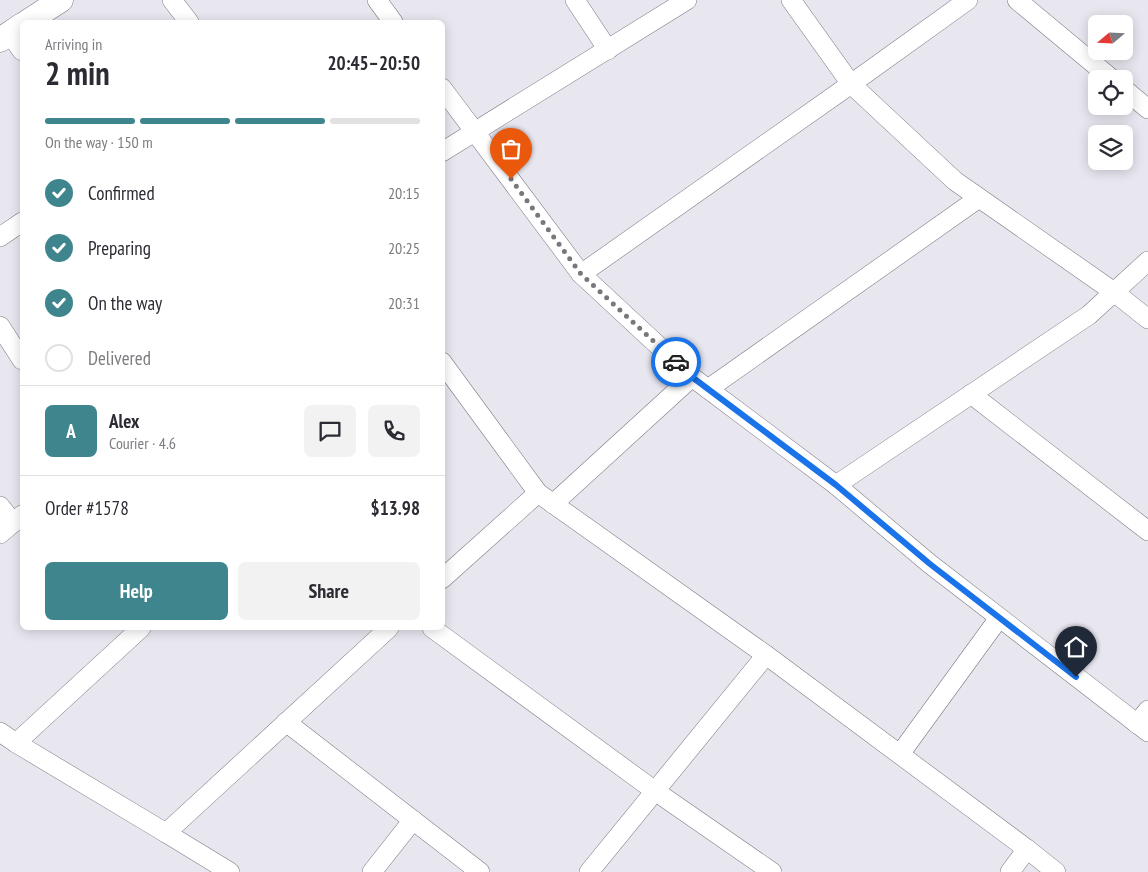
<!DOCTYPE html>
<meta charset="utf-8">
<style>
:root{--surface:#fff;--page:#f2f2f3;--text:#2b2b33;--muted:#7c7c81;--line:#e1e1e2;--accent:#3e858d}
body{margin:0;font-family:"PT Sans Narrow",sans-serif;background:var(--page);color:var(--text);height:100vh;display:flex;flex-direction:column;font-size:19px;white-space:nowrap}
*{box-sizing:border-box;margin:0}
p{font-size:16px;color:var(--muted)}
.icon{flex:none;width:28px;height:28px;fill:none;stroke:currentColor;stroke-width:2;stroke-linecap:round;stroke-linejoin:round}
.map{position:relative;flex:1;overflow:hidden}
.panel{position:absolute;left:20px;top:20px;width:425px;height:610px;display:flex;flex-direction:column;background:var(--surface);border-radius:8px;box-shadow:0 2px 12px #0003}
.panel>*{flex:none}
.needle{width:32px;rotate:251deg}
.tools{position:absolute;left:1088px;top:15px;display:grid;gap:10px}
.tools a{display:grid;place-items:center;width:45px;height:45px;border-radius:8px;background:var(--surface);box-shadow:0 2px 12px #0003;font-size:25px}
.pin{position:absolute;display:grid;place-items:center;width:42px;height:42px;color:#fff;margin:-51px -21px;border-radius:50% 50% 50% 0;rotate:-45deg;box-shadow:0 0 5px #0007}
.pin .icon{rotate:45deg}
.courier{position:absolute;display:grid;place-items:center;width:50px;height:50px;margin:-25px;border:4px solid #1a73e8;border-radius:50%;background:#fff;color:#222;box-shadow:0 1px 6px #0007}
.headline em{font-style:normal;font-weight:700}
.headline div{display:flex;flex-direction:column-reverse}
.headline{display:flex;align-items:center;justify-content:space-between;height:85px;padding:0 25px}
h1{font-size:32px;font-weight:700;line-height:38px}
.bar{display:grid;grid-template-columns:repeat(4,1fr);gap:8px 5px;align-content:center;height:60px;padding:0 25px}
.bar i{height:6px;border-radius:4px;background:var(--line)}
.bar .selected{background:var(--accent)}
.bar p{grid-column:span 4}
.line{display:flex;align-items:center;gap:12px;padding:0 25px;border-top:1px solid var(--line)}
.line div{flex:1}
.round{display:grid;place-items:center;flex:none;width:52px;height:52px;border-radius:8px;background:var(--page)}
ol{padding:0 25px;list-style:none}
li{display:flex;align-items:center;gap:15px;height:55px}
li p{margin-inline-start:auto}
li .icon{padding:5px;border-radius:50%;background:var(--accent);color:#fff;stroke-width:4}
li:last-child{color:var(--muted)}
li i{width:28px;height:28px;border:2px solid var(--line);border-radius:50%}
.action{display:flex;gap:10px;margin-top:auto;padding:10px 25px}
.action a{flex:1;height:58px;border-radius:8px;background:var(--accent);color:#fff;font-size:20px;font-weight:700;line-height:58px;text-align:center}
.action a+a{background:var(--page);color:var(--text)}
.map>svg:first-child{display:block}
</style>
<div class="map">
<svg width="1148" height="872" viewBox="0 0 1148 872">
<rect width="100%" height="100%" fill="#e8e7f0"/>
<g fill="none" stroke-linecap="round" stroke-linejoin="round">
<defs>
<g id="minor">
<polyline points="172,0 189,22"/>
<polyline points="377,0 393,22"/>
<polyline points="575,0 608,50"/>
<polyline points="791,0 851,84 955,181 1114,292 1148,319"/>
<polyline points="1017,0 1112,79"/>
<polyline points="10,34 22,51"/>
<polyline points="442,88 581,274 692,377 836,485 930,564 1148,732"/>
<polyline points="1124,89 1148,109"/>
<polyline points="442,152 687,0"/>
<polyline points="0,237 22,222"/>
<polyline points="581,274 851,84 968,0"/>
<polyline points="0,326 22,360"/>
<polyline points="442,362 538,493 766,655 1027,849 1056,872"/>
<polyline points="708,389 979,198"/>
<polyline points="971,394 1148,531"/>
<polyline points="836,485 1089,315 1148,261"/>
<polyline points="553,504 692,377"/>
<polyline points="0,506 13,523"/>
<polyline points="0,534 22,515"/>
<polyline points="442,579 538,493"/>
<polyline points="432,628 655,791 772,872"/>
<polyline points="286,722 480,872"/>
<polyline points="1137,724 1148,710"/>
<polyline points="0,732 16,743 166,833"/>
<polyline points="16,743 141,628"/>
<polyline points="900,754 999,618"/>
<polyline points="230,872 166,833 389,628"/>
<polyline points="372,872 413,820"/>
<polyline points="589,872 766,655"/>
<polyline points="1010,872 1027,849"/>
</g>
<g id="tertiary">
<polyline points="27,22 61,0"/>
<polyline points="0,40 22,25"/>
</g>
</defs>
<use href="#minor" stroke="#7a7981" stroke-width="20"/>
<use href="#tertiary" stroke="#7a7981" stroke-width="25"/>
<use href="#minor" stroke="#fff" stroke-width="19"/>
<use href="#tertiary" stroke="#fff" stroke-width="24"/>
</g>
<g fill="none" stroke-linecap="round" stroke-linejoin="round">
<polyline stroke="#77777c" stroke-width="5" stroke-dasharray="0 9" points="511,179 581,274 676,362"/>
<polyline stroke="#1a73e8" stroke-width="6" points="676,362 692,377 836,485 930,564 1076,677"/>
</g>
</svg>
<div class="tools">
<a><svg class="needle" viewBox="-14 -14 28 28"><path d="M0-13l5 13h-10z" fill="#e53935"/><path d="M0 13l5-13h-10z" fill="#7c7c81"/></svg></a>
<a><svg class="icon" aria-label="locate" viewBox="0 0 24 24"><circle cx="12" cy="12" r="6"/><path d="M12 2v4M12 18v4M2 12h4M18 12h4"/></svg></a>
<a><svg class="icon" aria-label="layers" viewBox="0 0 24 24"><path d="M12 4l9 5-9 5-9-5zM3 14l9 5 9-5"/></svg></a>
</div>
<div class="pin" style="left:511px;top:179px;background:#ea580c"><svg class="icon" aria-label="bag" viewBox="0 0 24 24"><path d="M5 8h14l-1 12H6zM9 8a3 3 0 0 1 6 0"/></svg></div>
<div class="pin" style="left:1076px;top:677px;background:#1f2937"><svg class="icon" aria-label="home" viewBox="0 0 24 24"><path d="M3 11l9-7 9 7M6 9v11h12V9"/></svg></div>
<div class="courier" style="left:676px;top:362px"><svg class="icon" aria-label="car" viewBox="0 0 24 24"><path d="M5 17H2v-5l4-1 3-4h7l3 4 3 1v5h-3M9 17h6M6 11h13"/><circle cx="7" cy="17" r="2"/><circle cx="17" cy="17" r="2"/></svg></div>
<section class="panel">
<div class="headline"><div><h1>2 min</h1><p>Arriving in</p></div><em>20:45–20:50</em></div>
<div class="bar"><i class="selected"></i><i class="selected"></i><i class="selected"></i><i></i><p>On the way · 150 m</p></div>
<ol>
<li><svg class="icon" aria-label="check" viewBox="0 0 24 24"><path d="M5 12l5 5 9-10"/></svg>Confirmed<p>20:15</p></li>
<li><svg class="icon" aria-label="check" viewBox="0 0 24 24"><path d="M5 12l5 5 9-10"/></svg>Preparing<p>20:25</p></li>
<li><svg class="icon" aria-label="check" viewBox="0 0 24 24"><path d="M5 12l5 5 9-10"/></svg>On the way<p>20:31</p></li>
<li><i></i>Delivered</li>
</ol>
<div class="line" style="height:90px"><b class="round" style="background:var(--accent);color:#fff">A</b><div><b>Alex</b><p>Courier · 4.6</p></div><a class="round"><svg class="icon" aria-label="chat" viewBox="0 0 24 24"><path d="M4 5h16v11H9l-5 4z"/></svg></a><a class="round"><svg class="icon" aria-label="phone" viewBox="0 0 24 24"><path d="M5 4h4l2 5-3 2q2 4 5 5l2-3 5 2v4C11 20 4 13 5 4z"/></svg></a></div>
<div class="line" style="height:65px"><div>Order #1578</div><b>$13.98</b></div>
<div class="action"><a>Help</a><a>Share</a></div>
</section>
</div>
